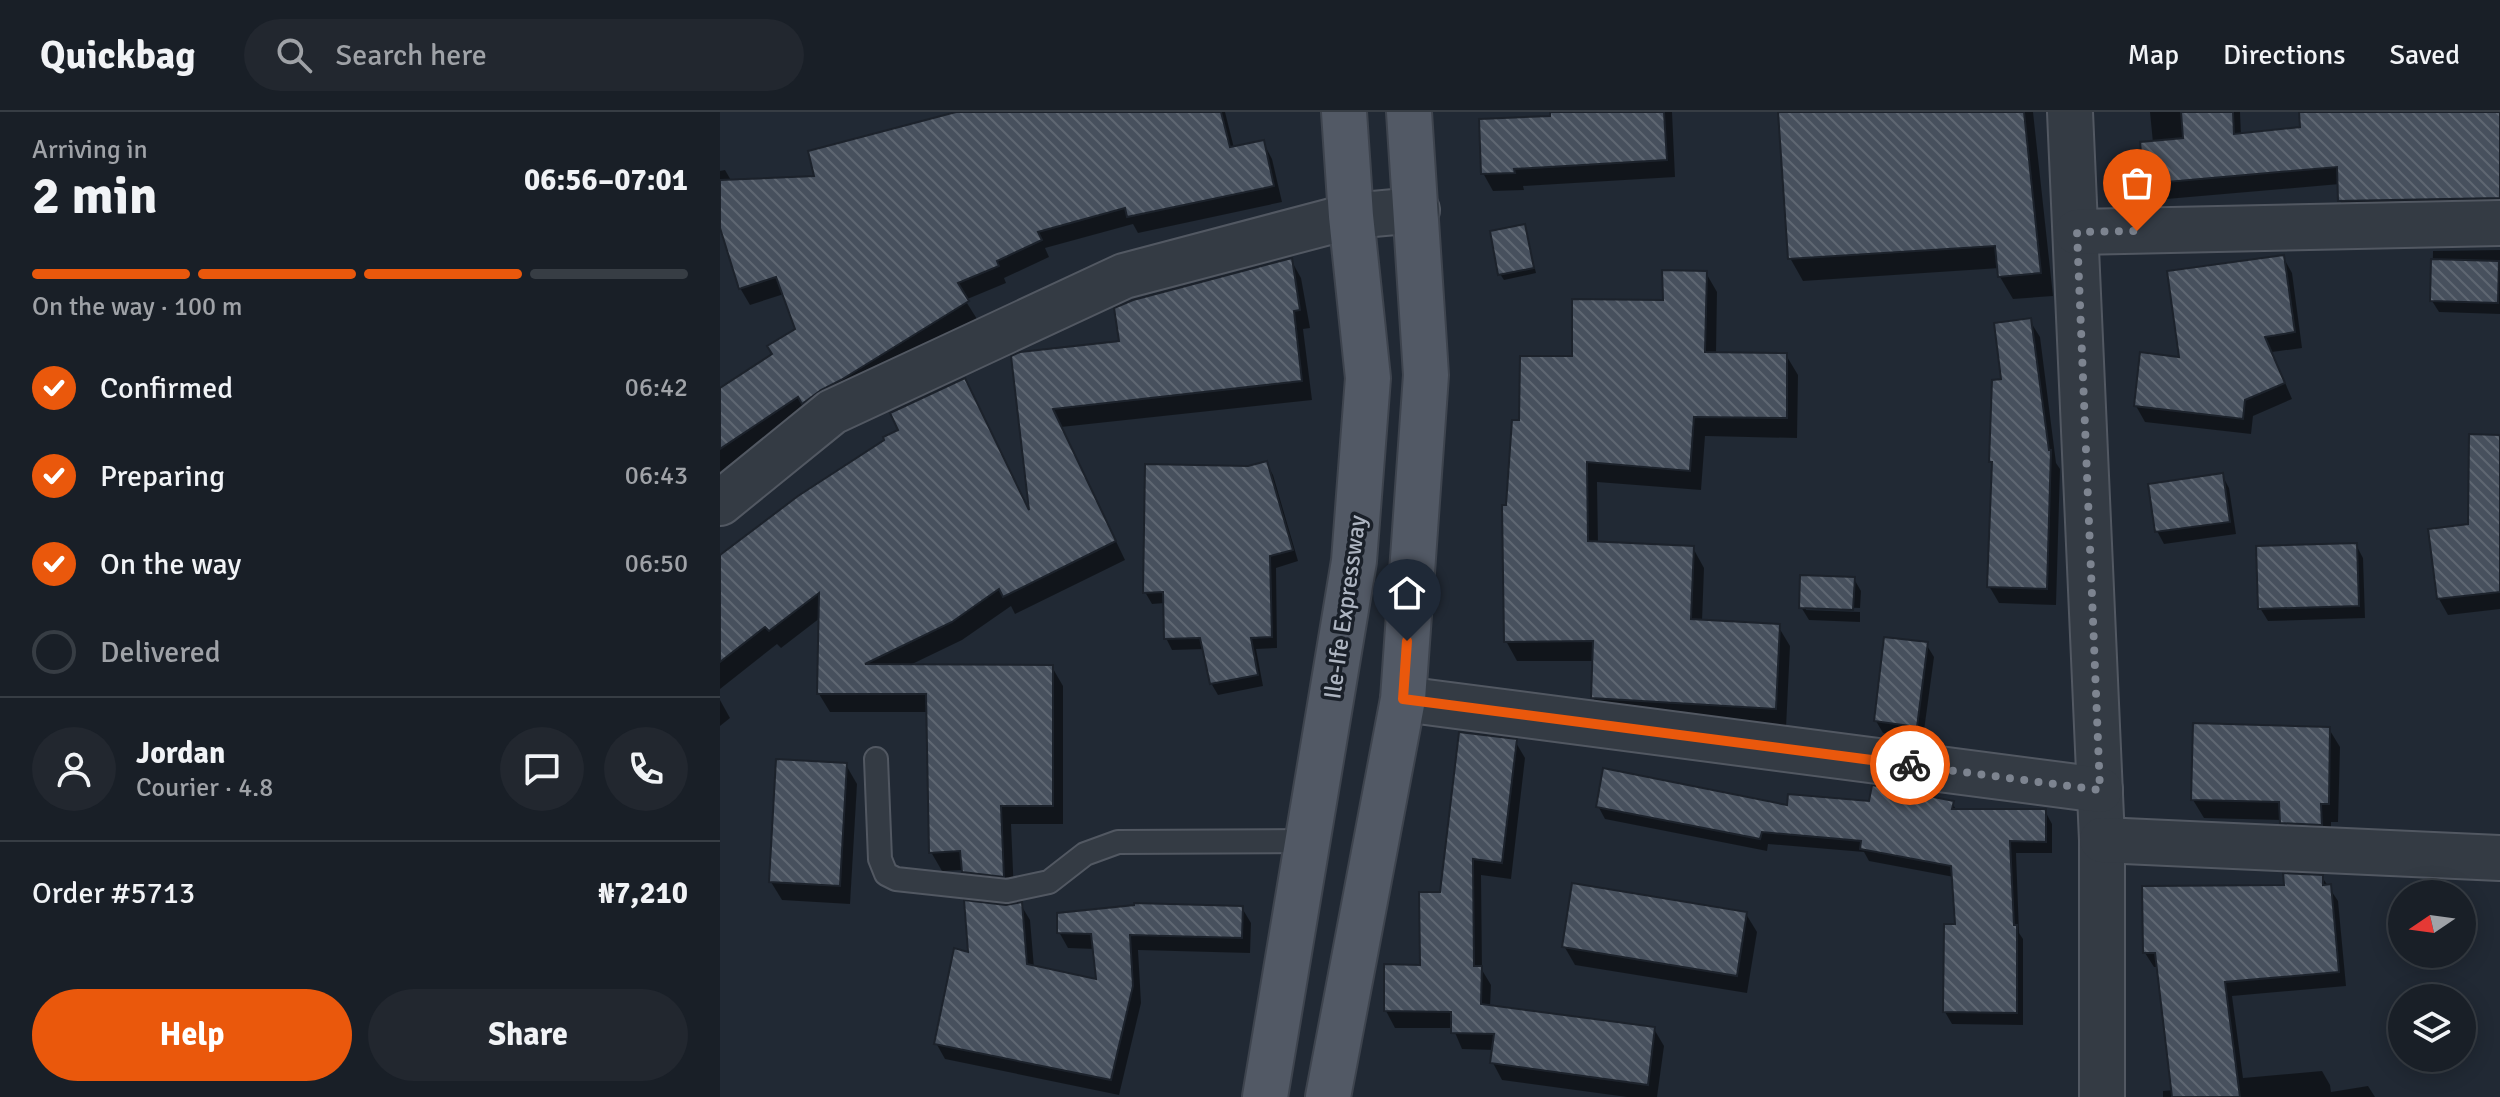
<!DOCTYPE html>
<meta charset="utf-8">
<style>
:root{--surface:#191f27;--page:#22272f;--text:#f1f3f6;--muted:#9fa2a7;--line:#373d44;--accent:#ea580c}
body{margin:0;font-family:Signika,sans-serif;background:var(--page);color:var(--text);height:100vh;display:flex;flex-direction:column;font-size:30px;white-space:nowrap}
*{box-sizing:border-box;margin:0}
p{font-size:26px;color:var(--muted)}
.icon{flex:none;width:44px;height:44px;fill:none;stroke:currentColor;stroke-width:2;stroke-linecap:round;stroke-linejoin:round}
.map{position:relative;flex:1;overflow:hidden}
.panel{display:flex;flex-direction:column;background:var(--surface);width:720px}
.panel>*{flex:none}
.needle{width:52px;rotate:257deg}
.buttons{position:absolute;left:1668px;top:768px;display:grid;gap:16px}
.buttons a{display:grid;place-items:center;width:88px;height:88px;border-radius:50%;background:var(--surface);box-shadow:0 4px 20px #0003,0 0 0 2px var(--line);font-size:40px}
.pin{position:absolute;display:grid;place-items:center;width:68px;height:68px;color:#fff;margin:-82px -34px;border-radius:50% 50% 50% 0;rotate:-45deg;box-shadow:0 0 8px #0007}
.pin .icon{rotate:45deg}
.courier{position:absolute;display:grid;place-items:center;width:80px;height:80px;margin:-40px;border:6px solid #ea580c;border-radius:50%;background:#fff;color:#222;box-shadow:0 2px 10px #0007}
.headline em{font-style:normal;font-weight:700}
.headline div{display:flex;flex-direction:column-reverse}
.headline{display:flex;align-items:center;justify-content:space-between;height:136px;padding:0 32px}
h1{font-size:52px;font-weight:700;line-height:60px}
.bar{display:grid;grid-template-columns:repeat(4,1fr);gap:12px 8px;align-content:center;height:96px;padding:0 32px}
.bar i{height:10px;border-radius:6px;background:var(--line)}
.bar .active{background:var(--accent)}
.bar p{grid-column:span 4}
.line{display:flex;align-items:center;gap:20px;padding:0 32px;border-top:2px solid var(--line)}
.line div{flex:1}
.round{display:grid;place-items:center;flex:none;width:84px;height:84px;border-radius:42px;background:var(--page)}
ol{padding:0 32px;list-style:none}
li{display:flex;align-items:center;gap:24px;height:88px}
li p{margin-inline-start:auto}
li .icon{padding:8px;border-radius:50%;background:var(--accent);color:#fff;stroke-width:4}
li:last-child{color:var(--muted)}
li i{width:44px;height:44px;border:4px solid var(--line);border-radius:50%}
.action{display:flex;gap:16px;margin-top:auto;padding:16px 32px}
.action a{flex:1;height:92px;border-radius:48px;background:var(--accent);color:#fff;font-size:32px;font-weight:700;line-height:92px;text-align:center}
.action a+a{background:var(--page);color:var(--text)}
header{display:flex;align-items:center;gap:48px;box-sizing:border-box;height:112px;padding:0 40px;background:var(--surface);border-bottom:2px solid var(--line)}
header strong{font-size:38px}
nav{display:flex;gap:44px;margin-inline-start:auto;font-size:28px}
.search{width:560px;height:72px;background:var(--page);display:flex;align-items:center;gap:20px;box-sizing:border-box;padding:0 28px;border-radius:44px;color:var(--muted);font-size:30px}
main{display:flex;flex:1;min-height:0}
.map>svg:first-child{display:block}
</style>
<header>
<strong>Quickbag</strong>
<div class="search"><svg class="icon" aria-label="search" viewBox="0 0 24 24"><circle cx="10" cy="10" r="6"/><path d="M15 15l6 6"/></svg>Search here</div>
<nav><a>Map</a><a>Directions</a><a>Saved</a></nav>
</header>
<main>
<section class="panel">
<div class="headline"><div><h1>2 min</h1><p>Arriving in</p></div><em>06:56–07:01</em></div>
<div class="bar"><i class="active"></i><i class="active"></i><i class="active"></i><i></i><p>On the way · 100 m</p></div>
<ol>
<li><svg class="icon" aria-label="check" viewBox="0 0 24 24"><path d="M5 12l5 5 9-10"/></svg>Confirmed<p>06:42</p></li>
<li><svg class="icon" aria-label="check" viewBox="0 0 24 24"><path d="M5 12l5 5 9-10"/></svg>Preparing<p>06:43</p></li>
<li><svg class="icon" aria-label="check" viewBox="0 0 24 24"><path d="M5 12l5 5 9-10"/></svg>On the way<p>06:50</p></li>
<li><i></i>Delivered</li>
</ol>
<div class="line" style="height:144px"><a class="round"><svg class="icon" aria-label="person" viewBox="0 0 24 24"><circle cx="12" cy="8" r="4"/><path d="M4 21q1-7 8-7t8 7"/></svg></a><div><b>Jordan</b><p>Courier · 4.8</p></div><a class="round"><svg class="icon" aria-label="chat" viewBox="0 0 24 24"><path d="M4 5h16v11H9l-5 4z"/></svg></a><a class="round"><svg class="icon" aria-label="phone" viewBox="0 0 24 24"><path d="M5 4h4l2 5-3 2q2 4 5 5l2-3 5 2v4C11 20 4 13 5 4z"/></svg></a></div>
<div class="line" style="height:104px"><div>Order #5713</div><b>₦7,210</b></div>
<div class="action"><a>Help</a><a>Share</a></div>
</section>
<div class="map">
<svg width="1780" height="985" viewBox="0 0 1780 985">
<defs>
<pattern id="building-back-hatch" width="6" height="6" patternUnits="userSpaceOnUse" patternTransform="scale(2)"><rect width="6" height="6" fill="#47505d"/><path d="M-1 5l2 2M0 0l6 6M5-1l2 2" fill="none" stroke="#5f6772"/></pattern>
</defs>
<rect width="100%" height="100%" fill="#212934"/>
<g fill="#0007">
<polygon points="243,0 505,0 514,36 543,30 552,47 562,90 418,121 413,112 325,136 329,145 284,166 286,171 245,188 257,207 130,285 89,300 6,355 11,364 0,372 0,278 54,242 77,218 64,182 30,193 20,176 3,118 0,119 0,59 5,58 12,70 97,65"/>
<polygon points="832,0 952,0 955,65 803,74 804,78 773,79 763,61 832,6"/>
<polygon points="1060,0 1313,0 1333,184 1293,187 1280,165 1280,156 1083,169 1070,146"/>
<polygon points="1430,0 1520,0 1521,23 1582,17 1581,0 1780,0 1780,102 1630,105 1620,89 1620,72 1435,88 1426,72 1433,31"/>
<polygon points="804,114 816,161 784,168 780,162"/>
<polygon points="1780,138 1780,202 1719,200 1712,189 1713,139"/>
<polygon points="1563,145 1572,161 1582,236 1552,240 1572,287 1533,304 1531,322 1425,310 1416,294"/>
<polygon points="571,148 581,166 590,216 583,217 592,288 341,315 405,448 295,502 291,494 242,528 188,554 332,555 343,574 343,712 291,712 294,782 255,778 244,758 222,759 211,740 208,600 110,600 99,582 100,506 61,536 57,532 0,577 0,447 181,319 244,268 311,402 293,246 402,231"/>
<polygon points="986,161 997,180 996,242 1066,243 1078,263 1077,326 985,324 981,378 877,370 878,432 973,436 984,456 982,510 1058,514 1070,534 1066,616 885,606 873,586 875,549 797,549 786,529 787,395 801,310 854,246 945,190"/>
<polygon points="1310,209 1320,225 1336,351 1340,357 1336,493 1279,491 1269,474 1274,355 1271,349 1283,269"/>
<polygon points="1780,325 1780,497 1728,503 1719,487 1750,414"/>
<polygon points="546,351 553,363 578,449 556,456 557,536 536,537 543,574 498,583 491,571 485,537 452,538 446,526 445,491 432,492 425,480 529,356"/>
<polygon points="1502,363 1509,376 1516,422 1444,432 1437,419"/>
<polygon points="1636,433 1643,446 1645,506 1548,509 1540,496"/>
<polygon points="1134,467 1141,479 1140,496 1086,494 1086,498 1140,500 1140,510 1089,508 1081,495"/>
<polygon points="1206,532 1214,545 1203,626 1163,621 1156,609"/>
<polygon points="0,588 10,606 0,614"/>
<polygon points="1609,617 1620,635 1618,710 1611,710 1611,731 1573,729 1562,708 1484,706 1473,688"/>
<polygon points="795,629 805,646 791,767 761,763 762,858 771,873 770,895 934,917 944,934 937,985 907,985 782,968 773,951 774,938 742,937 733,916 675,916 666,899 702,855 722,782"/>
<polygon points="126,653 137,672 130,792 62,788 51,770"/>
<polygon points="1232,691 1237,699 1325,699 1332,712 1332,741 1296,741 1299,821 1303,827 1303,913 1232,912 1225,900 1237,814 1234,765 1149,749 1144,740 1048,732 1047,739 885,707 878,694 1069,695"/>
<polygon points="1602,765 1618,789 1626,874 1512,884 1523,966 1602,959 1610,973 1611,980 1648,974 1655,985 1443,985 1443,979 1454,978 1439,855 1434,855 1425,841 1566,774"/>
<polygon points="301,793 310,808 314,856 378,870 375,837 348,836 339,820 522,796 531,811 530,841 418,838 421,891 399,983 225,947 216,931 251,842 286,795"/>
<polygon points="1026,802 1037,820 1027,881 855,853 844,834"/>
</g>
<g fill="url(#building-back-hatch)" stroke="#1c222b" stroke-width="2">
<polygon points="236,0 501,0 510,35 544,28 554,74 407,105 405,96 318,120 322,128 277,149 279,154 238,171 249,189 121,268 101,278 82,292 78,285 0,337 0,276 52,242 47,234 75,217 56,165 19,177 0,116 0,68 94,64 88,39"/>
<polygon points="830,0 944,0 947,48 794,57 795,61 761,62 759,7 830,4"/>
<polygon points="1058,0 1304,0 1321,161 1278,165 1275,134 1068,147"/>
<polygon points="1461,0 1513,0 1514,22 1580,15 1579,0 1780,0 1780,86 1618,89 1617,55 1424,72 1420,30 1463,26"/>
<polygon points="805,112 814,156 778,163 770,119"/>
<polygon points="1564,143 1575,220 1545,225 1565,271 1525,288 1523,307 1414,294 1420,240 1459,245 1447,159"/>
<polygon points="572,146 580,198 574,199 582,269 333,297 396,429 283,485 279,477 232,510 145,552 333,553 333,694 281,694 284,765 242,760 240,739 209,741 206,582 97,582 99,481 49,519 45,515 0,550 0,443 78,384 164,328 163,325 178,318 170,301 245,266 309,398 291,244 300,240 399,229 394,196 413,188"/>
<polygon points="1711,147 1779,149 1778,191 1710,189"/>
<polygon points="942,158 987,159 985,240 1067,241 1067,306 974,305 970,359 867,350 868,429 974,434 971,507 1060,512 1056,597 871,586 873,529 784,530 782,393 786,393 792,308 799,308 800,244 852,244 852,187 943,188"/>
<polygon points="1311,206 1329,338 1331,338 1327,477 1267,475 1272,350 1269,350 1272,268 1281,267 1274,211"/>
<polygon points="1749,322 1780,323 1780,480 1717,487 1708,417 1748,412"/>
<polygon points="547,349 573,438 550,444 552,525 531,526 538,563 490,572 480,526 444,527 443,480 423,481 425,352 528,354"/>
<polygon points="1503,361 1510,410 1435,420 1428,372"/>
<polygon points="1637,431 1639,494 1538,497 1536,434"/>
<polygon points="1080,463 1135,465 1133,498 1079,496"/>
<polygon points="1164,525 1208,530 1197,615 1154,609"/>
<polygon points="1473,611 1610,615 1609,692 1601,692 1602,713 1560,711 1559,690 1471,688"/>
<polygon points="739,620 797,627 782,751 753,747 754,854 762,854 761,892 935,915 928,973 770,951 774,922 731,921 731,900 664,899 664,852 700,853 699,780 720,780"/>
<polygon points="56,647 127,651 120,774 49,770"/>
<polygon points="883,656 1067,693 1068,682 1149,689 1152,673 1234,689 1232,697 1326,697 1326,730 1290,729 1294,813 1297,813 1297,901 1223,900 1224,812 1235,812 1231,754 1140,737 1141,729 1042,720 1040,727 876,695"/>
<polygon points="1563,761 1603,763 1603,773 1611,772 1619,860 1505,870 1520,985 1452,985 1435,841 1423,841 1422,774 1564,773"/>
<polygon points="852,771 1027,800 1017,864 842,835"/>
<polygon points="244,788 286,793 302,790 307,852 376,867 371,822 337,821 337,801 414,793 414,791 523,794 522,826 410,823 413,874 391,968 214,932 234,836 248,840"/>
</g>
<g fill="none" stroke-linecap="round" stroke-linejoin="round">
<defs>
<polyline id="service" points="156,647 160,747 166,762 176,767 287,779 329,770 365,742 398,730 590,729"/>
<g id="minor">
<polyline points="1350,0 1382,728 1382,985"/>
<polyline points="1357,120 1780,111"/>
<polyline points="0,391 112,300 404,164 631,104 697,98"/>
<polyline points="683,587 1380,678"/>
<polyline points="1382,728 1780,746"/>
</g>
<g id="primary">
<polyline points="545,985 634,449 648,266 631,104 624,0"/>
<polyline points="608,985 683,587 706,263 689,0"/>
</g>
</defs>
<use href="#service" stroke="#525862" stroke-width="26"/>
<use href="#minor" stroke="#525862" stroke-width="48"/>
<use href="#primary" stroke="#3e444e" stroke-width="48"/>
<use href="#service" stroke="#343b44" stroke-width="22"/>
<use href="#minor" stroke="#343b44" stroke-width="44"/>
<use href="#primary" stroke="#525965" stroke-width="44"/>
</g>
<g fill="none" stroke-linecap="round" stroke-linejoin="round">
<polyline stroke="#7d8490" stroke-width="8" stroke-dasharray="0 14.4" points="1190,653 1380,678 1357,120 1417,119"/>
<polyline stroke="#ea580c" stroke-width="10" points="687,529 683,587 1190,653"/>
</g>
<g text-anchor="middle" stroke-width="7" stroke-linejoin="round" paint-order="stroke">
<g font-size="24" fill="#aeb5c1" stroke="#1a2029">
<text transform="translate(625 495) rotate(-82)" y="8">Ile-Ife Expressway</text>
</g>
</g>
</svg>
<div class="buttons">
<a><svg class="needle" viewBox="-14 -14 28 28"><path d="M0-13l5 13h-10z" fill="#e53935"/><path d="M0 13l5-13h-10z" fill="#9fa2a7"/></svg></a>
<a><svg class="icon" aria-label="layers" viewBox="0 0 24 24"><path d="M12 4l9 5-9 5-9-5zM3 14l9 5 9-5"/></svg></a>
</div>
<div class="pin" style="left:1417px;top:119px;background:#ea580c"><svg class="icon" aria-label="bag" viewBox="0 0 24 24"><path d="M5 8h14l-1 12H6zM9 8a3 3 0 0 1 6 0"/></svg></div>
<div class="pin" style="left:687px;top:529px;background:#1f2937"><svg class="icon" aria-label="home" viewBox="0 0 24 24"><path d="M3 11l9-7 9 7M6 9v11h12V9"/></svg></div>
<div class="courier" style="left:1190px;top:653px"><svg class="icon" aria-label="bike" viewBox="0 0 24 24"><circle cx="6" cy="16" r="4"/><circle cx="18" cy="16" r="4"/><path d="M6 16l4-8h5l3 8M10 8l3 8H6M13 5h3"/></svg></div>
</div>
</main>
